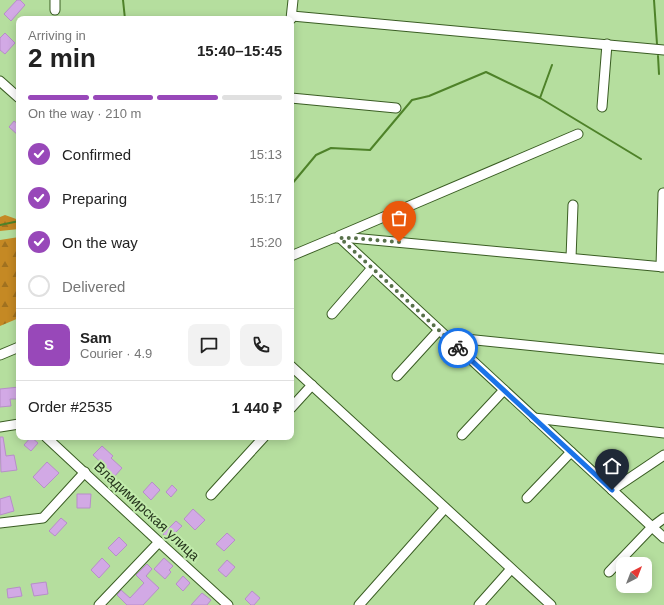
<!DOCTYPE html>
<meta charset="utf-8">
<style>
:root{--surface:#fff;--page:#f2f2f2;--text:#222;--muted:#767676;--line:#e0e0e0;--accent:#9848b9}
body{margin:0;font-family:Arial,sans-serif;background:var(--page);color:var(--text);height:100vh;display:flex;flex-direction:column;font-size:15px;white-space:nowrap}
*{box-sizing:border-box;margin:0}
p{font-size:13px;color:var(--muted)}
.icon{flex:none;width:22px;height:22px;fill:none;stroke:currentColor;stroke-width:2;stroke-linecap:round;stroke-linejoin:round}
.map{position:relative;flex:1;overflow:hidden}
.sheet{position:absolute;left:16px;top:16px;width:278px;height:424px;display:flex;flex-direction:column;background:var(--surface);border-radius:8px;box-shadow:0 2px 10px #0003}
.sheet>*{flex:none}
.needle{width:26px;rotate:42deg}
.buttons{position:absolute;left:616px;top:557px;display:grid;gap:8px}
.buttons a{display:grid;place-items:center;width:36px;height:36px;border-radius:8px;background:var(--surface);box-shadow:0 2px 10px #0003;font-size:20px}
.pin{position:absolute;display:grid;place-items:center;width:34px;height:34px;color:#fff;margin:-41px -17px;border-radius:50% 50% 50% 0;rotate:-45deg;box-shadow:0 0 4px #0007}
.pin .icon{rotate:45deg}
.courier{position:absolute;display:grid;place-items:center;width:40px;height:40px;margin:-20px;border:3px solid #1a73e8;border-radius:50%;background:#fff;color:#222;box-shadow:0 1px 5px #0007}
.overview em{font-style:normal;font-weight:700}
.overview div{display:flex;flex-direction:column-reverse}
.overview{display:flex;align-items:center;justify-content:space-between;height:68px;padding:0 12px}
h1{font-size:26px;font-weight:700;line-height:30px}
.bar{display:grid;grid-template-columns:repeat(4,1fr);gap:6px 4px;align-content:center;height:48px;padding:0 12px}
.bar i{height:5px;border-radius:3px;background:var(--line)}
.bar .selected{background:var(--accent)}
.bar p{grid-column:span 4}
.line{display:flex;align-items:center;gap:10px;padding:0 12px;border-top:1px solid var(--line)}
.line div{flex:1}
.round{display:grid;place-items:center;flex:none;width:42px;height:42px;border-radius:8px;background:var(--page)}
ol{padding:0 12px;list-style:none}
li{display:flex;align-items:center;gap:12px;height:44px}
li p{margin-inline-start:auto}
li .icon{padding:4px;border-radius:50%;background:var(--accent);color:#fff;stroke-width:4}
li:last-child{color:var(--muted)}
li i{width:22px;height:22px;border:2px solid var(--line);border-radius:50%}
.map>svg:first-child{display:block}
</style>
<div class="map">
<svg width="664" height="605" viewBox="0 0 664 605">
<defs>
<pattern id="forest-firs" width="22" height="20" patternUnits="userSpaceOnUse"><rect width="22" height="20" fill="#c58924"/><path d="M5 1l3.5 6h-7zM16 11l3.5 6h-7z" fill="#a0711f"/></pattern>
</defs>
<rect width="100%" height="100%" fill="#b5de9e"/>
<g fill="url(#forest-firs)">
<polygon points="5,215 19,220 19,229 0,231 0,217"/>
<polygon points="19,237 19,318 0,326 0,240"/>
</g>
<g fill="none" stroke-linecap="round" stroke-linejoin="round">
<g stroke="#4e8229" stroke-width="2">
<polyline points="123,0 125,19"/>
<polyline points="654,0 657,44"/>
<polyline points="658,56 659,74"/>
<polyline points="540,98 641,159"/>
<polyline points="291,185 316,155 331,148 370,150 412,100 429,96 486,72 540,98 552,65"/>
<polyline points="0,225 19,221"/>
</g>
</g>
<g fill="#d2a9e5" stroke="#b78ec9">
<polygon points="17,0 20,0 25,5 11,21 4,14"/>
<polygon points="5,33 15,43 5,54 0,50 0,38"/>
<polygon points="14,121 19,125 19,136 9,127"/>
<polygon points="19,387 19,399 10,399 11,406 0,407 0,389"/>
<polygon points="0,437 3,437 6,456 14,455 17,470 1,472"/>
<polygon points="31,437 38,443 31,451 24,445"/>
<polygon points="102,446 113,456 111,458 122,468 114,477 107,472 109,470 93,455"/>
<polygon points="47,462 59,473 44,488 33,477"/>
<polygon points="152,482 160,490 151,500 143,492"/>
<polygon points="172,485 177,490 171,497 166,492"/>
<polygon points="77,494 91,494 90,508 77,508"/>
<polygon points="10,496 14,511 0,515 0,499"/>
<polygon points="193,509 205,520 195,530 184,519"/>
<polygon points="61,518 67,523 55,536 49,531"/>
<polygon points="176,521 182,526 169,539 163,534"/>
<polygon points="227,533 235,540 224,551 216,544"/>
<polygon points="119,537 127,545 116,556 108,548"/>
<polygon points="102,558 110,566 99,578 91,570"/>
<polygon points="164,558 173,566 169,570 171,572 165,579 154,569"/>
<polygon points="227,560 235,567 226,577 218,570"/>
<polygon points="147,564 152,569 146,576 159,588 143,605 127,605 117,595 121,590 130,598 144,583 136,575"/>
<polygon points="183,576 190,583 183,591 176,584"/>
<polygon points="46,582 48,594 34,596 31,584"/>
<polygon points="20,587 22,596 8,598 7,589"/>
<polygon points="252,591 260,598 254,605 251,605 245,599"/>
<polygon points="202,593 211,600 207,605 191,605"/>
</g>
<g fill="none" stroke-linecap="round" stroke-linejoin="round">
<defs>
<g id="minor">
<polyline points="55,0 55,10"/>
<polyline points="292,16 664,50"/>
<polyline points="291,19 293,0"/>
<polyline points="0,81 19,98"/>
<polyline points="291,98 396,108"/>
<polyline points="602,107 607,44"/>
<polyline points="339,236 578,134"/>
<polyline points="340,238 664,538"/>
<polyline points="291,256 334,238 352,238 664,267"/>
<polyline points="571,258 573,205"/>
<polyline points="661,267 663,193"/>
<polyline points="332,314 372,268"/>
<polyline points="446,337 664,359"/>
<polyline points="0,355 19,347"/>
<polyline points="291,366 551,605"/>
<polyline points="397,376 439,330"/>
<polyline points="291,408 312,385"/>
<polyline points="534,418 664,433"/>
<polyline points="0,427 19,424"/>
<polyline points="462,435 504,390"/>
<polyline points="46,437 159,542 228,605"/>
<polyline points="612,490 664,455"/>
<polyline points="211,495 264,437"/>
<polyline points="527,498 571,452"/>
<polyline points="0,523 43,518 85,472"/>
<polyline points="609,572 652,527 664,518"/>
<polyline points="99,605 159,542"/>
<polyline points="359,605 445,508"/>
<polyline points="479,605 511,569"/>
</g>
</defs>
<use href="#minor" stroke="#3a5d23" stroke-width="11"/>
<use href="#minor" stroke="#fff" stroke-width="9"/>
</g>
<g fill="none" stroke-linecap="round" stroke-linejoin="round">
<polyline stroke="#58714a" stroke-width="4" stroke-dasharray="0 7.2" points="399,242 352,238 340,238 458,348"/>
<polyline stroke="#1a73e8" stroke-width="5" points="458,348 612,490"/>
</g>
<g text-anchor="middle" stroke-width="4" stroke-linejoin="round" paint-order="stroke">
<g font-size="14" fill="#26361d" stroke="#c1ebab">
<text transform="translate(147 511) rotate(43)" y="5">Владимирская улица</text>
</g>
</g>
</svg>
<div class="buttons">
<a><svg class="needle" viewBox="-14 -14 28 28"><path d="M0-13l5 13h-10z" fill="#e53935"/><path d="M0 13l5-13h-10z" fill="#767676"/></svg></a>
</div>
<div class="pin" style="left:399px;top:242px;background:#ea580c"><svg class="icon" aria-label="bag" viewBox="0 0 24 24"><path d="M5 8h14l-1 12H6zM9 8a3 3 0 0 1 6 0"/></svg></div>
<div class="pin" style="left:612px;top:490px;background:#1f2937"><svg class="icon" aria-label="home" viewBox="0 0 24 24"><path d="M3 11l9-7 9 7M6 9v11h12V9"/></svg></div>
<div class="courier" style="left:458px;top:348px"><svg class="icon" aria-label="bike" viewBox="0 0 24 24"><circle cx="6" cy="16" r="4"/><circle cx="18" cy="16" r="4"/><path d="M6 16l4-8h5l3 8M10 8l3 8H6M13 5h3"/></svg></div>
<section class="sheet">
<div class="overview"><div><h1>2 min</h1><p>Arriving in</p></div><em>15:40–15:45</em></div>
<div class="bar"><i class="selected"></i><i class="selected"></i><i class="selected"></i><i></i><p>On the way · 210 m</p></div>
<ol>
<li><svg class="icon" aria-label="check" viewBox="0 0 24 24"><path d="M5 12l5 5 9-10"/></svg>Confirmed<p>15:13</p></li>
<li><svg class="icon" aria-label="check" viewBox="0 0 24 24"><path d="M5 12l5 5 9-10"/></svg>Preparing<p>15:17</p></li>
<li><svg class="icon" aria-label="check" viewBox="0 0 24 24"><path d="M5 12l5 5 9-10"/></svg>On the way<p>15:20</p></li>
<li><i></i>Delivered</li>
</ol>
<div class="line" style="height:72px"><b class="round" style="background:var(--accent);color:#fff">S</b><div><b>Sam</b><p>Courier · 4.9</p></div><a class="round"><svg class="icon" aria-label="chat" viewBox="0 0 24 24"><path d="M4 5h16v11H9l-5 4z"/></svg></a><a class="round"><svg class="icon" aria-label="phone" viewBox="0 0 24 24"><path d="M5 4h4l2 5-3 2q2 4 5 5l2-3 5 2v4C11 20 4 13 5 4z"/></svg></a></div>
<div class="line" style="height:52px"><div>Order #2535</div><b>1 440 ₽</b></div>
</section>
</div>
